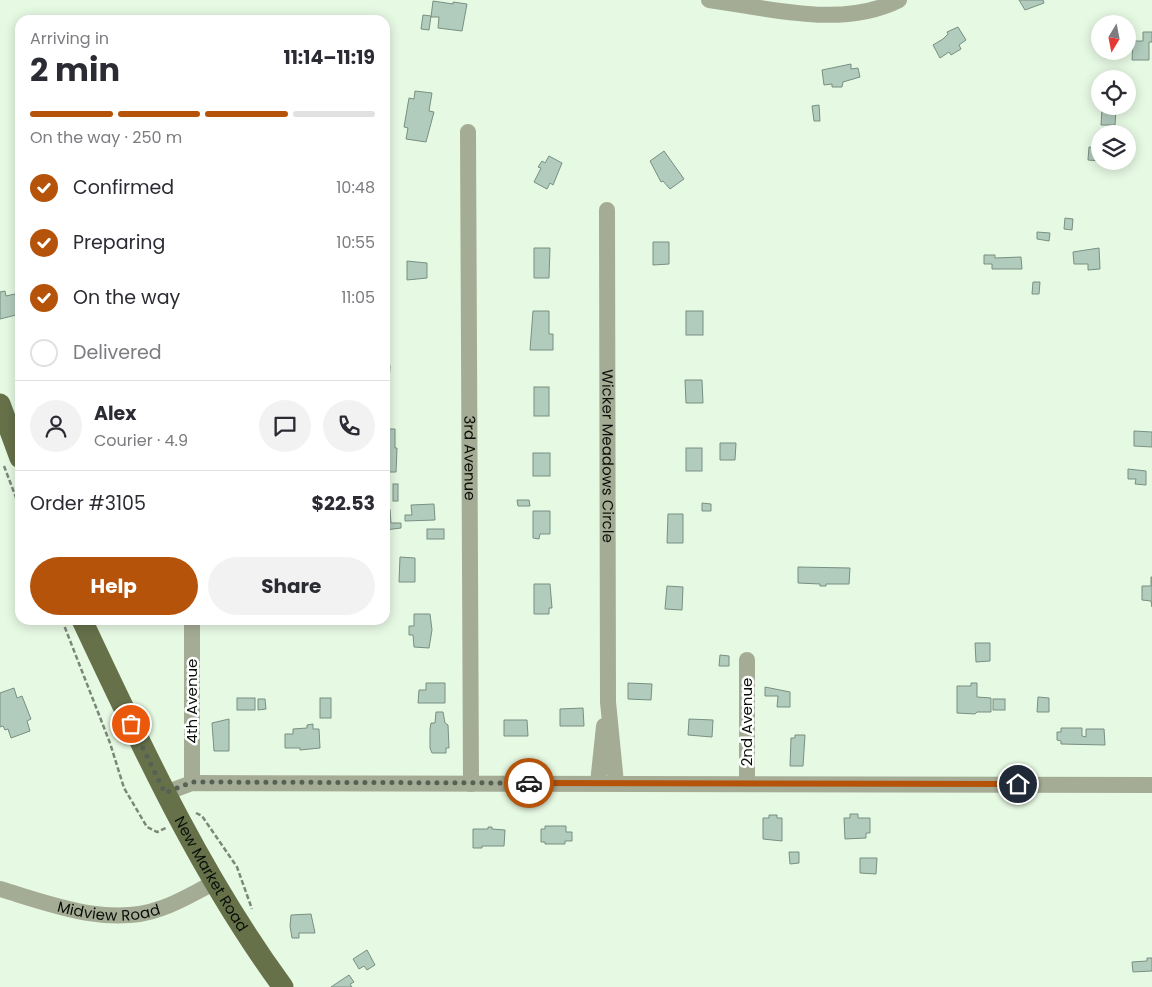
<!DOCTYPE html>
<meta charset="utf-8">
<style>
:root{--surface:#fff;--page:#f2f2f3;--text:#2b2b33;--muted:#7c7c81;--line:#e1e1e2;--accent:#b45309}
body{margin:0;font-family:Poppins,sans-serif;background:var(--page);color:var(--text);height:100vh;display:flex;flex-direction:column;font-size:19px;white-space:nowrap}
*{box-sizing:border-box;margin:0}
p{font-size:16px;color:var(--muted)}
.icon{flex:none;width:28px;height:28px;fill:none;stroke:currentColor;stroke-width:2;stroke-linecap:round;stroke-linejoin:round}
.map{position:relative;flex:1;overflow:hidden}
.sheet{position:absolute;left:15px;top:15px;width:375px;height:610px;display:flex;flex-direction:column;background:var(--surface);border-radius:15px;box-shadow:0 2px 12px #0003}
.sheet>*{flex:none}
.needle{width:32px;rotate:190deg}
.controls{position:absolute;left:1091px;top:15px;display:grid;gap:10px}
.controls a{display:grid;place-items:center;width:45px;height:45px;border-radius:50%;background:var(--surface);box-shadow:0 2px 12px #0003;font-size:25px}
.pin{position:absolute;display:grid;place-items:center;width:42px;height:42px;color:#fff;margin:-21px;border:2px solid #fff;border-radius:50%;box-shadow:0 1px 5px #0007}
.courier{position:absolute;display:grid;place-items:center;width:50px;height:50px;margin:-25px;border:4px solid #b45309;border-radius:50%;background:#fff;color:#222;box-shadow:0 1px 6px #0007}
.head em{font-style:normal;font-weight:700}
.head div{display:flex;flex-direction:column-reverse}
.head{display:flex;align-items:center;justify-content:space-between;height:85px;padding:0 15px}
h1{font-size:32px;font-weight:700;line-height:38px}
.bar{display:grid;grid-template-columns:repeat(4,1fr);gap:8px 5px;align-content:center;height:60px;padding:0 15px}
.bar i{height:6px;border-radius:4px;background:var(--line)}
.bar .selected{background:var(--accent)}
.bar p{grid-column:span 4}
.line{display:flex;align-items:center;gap:12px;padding:0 15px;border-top:1px solid var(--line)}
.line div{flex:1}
.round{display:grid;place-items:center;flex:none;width:52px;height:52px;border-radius:26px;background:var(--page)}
ol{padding:0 15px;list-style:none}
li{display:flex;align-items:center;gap:15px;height:55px}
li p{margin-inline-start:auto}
li .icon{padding:5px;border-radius:50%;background:var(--accent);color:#fff;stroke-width:4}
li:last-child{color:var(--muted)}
li i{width:28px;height:28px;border:2px solid var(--line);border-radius:50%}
.cta{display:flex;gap:10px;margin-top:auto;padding:10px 15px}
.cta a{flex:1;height:58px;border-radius:30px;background:var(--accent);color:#fff;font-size:20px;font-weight:700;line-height:58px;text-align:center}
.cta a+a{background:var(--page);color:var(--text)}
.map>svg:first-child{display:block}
</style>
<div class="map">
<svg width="1152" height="987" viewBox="0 0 1152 987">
<rect width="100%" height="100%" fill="#e6f9e3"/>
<g fill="#b1cbbc" stroke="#789082">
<polygon points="1019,0 1043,0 1044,3 1025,10"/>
<polygon points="433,1 453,4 453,2 467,4 462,31 438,28 439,17 431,17"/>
<polygon points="423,15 431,16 429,30 421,29"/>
<polygon points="958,27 966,40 959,45 961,49 951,55 949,52 940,58 933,45 943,39 948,34 947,32"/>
<polygon points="1143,32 1152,32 1152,42 1149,42 1149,60 1132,60 1133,41 1143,41"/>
<polygon points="1115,51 1114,58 1105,58 1105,52 1101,52"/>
<polygon points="851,64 851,69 858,68 860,77 843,82 842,87 832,87 832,84 824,85 822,70"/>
<polygon points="415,91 432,93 429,111 434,112 426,142 406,139 408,128 404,127 409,98 414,99"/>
<polygon points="819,105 820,121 814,121 812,106"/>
<polygon points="1102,109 1116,110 1115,125 1101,125"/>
<polygon points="1095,141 1100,142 1100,161 1088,160 1089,147 1094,148"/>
<polygon points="664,151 684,179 670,189 663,181 661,182 650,161"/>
<polygon points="549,156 562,163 553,185 550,183 547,189 534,182 541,168 538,167 542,161 545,163"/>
<polygon points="1065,218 1073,219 1072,230 1064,229"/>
<polygon points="1037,232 1050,233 1049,241 1037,239"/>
<polygon points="653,242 669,242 669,264 653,265"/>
<polygon points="534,248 550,248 549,278 534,278"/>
<polygon points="1099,248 1100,269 1088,270 1088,264 1074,264 1073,252"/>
<polygon points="984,255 995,255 995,258 1021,257 1022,269 992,269 992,264 984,264"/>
<polygon points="407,261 427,263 427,278 407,280"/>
<polygon points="1033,282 1040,282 1039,294 1032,294"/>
<polygon points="5,291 6,296 15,294 20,314 0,319 0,292"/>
<polygon points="533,311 549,311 549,334 553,334 553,350 530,350"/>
<rect x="686" y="311" width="17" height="24"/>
<polygon points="385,361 389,361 390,367 389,381 385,381"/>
<polygon points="685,380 702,380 703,403 686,403"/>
<rect x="534" y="387" width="15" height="29"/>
<polygon points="385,429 395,429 395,448 397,448 396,472 385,472"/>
<polygon points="1134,431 1152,432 1152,447 1134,446"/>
<polygon points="720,443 736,443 735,460 720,460"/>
<rect x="686" y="448" width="16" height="23"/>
<rect x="533" y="453" width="17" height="23"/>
<polygon points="1128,469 1146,471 1146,485 1135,484 1136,479 1128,479"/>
<rect x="393" y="484" width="5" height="17"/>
<polygon points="517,500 529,500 530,506 518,506"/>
<polygon points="702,503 711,504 711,511 702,511"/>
<polygon points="434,504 435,520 405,521 405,515 412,515 411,505"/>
<polygon points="385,509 390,509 391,523 401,523 401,528 385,530"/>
<polygon points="533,511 550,511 550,534 540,534 539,539 533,538"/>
<polygon points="668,514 683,514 683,543 667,543"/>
<rect x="427" y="529" width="17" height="10"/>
<polygon points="400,557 415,558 415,582 399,582"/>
<polygon points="798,567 850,568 849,584 826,584 826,586 820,586 820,584 798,583"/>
<polygon points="1151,577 1152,577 1152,607 1151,601 1142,600 1142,586 1151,586"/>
<polygon points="534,584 550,584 552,608 549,608 549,614 534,614"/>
<polygon points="667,586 683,587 682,610 665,609"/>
<polygon points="414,614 430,614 432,630 429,648 414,647 413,635 409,635 409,626 414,626"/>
<polygon points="975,643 990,643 990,661 976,662"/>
<polygon points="720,655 729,656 729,666 719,666"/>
<polygon points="426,683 445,683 445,703 418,703 419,690 426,690"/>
<polygon points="628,683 652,684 651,700 628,699"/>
<polygon points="971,683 977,683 977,697 991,698 991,712 977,712 975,714 957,713 957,686 971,686"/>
<polygon points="765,687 790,692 790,707 777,707 778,696 765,696"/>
<polygon points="14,688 17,698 22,696 31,719 27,721 30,731 11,738 8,729 5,730 3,726 0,727 0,693"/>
<polygon points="1038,697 1049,698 1049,712 1037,712"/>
<rect x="237" y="698" width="18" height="12"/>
<rect x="320" y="698" width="11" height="20"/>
<polygon points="258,699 265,699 266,709 258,710"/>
<rect x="993" y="699" width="12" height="11"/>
<polygon points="583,708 584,726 560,726 560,709"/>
<polygon points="436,712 443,712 445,723 448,725 449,748 446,748 446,753 432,753 430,748 430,729 431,723 435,723"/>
<polygon points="229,719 229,751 214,751 212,723"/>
<polygon points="689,719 713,720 712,737 688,735"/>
<polygon points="504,720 527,720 528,736 504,736"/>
<polygon points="313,724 313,729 319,729 320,748 300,750 300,748 285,748 285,734 293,734 293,729 307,728 307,725"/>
<polygon points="1061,728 1082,728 1082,736 1086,737 1086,729 1104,729 1105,745 1061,744 1061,741 1057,740 1057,732 1061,732"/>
<polygon points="795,735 805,735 803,766 790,766 791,738 795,738"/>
<polygon points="850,814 858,814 858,818 870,818 870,833 866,833 866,838 845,839 844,818 850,818"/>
<polygon points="769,815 777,815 777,818 782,818 782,841 763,839 763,818 769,818"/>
<polygon points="545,826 566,826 566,832 572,832 572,841 565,841 565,844 545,844 545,842 541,842 541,829 545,829"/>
<polygon points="488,827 492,827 492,829 505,830 504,846 482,846 482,848 473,848 473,829 488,829"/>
<polygon points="789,852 799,852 799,863 790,864"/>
<polygon points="860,858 877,858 876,874 860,873"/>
<polygon points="311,914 315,933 299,933 299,938 292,938 290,926 291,915"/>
<polygon points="367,950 375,965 367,970 364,966 359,969 353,959"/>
<polygon points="1147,958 1152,958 1152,971 1133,972 1132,962 1147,961"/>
<polygon points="349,975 354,982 350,984 352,987 331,987"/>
</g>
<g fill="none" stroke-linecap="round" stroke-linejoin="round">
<g stroke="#7b8879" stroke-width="2.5" stroke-dasharray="5 2.5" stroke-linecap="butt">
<polyline points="4,466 20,508"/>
<polyline points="62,620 110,743 124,788 147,827 157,832 166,828"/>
<polyline points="196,813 202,816 237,867 252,909"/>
</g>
<g stroke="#a5ac96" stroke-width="16">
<path d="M709 0C770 8 841 29 899 0"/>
<path id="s1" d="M468 132 471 784"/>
<path id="s2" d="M607 210 608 702 616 783"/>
<polyline points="192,620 192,783"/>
<polyline points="598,783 604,726"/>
<polyline points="747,784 747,660"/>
<polyline points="165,793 192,783 1152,785"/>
<path id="s3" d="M0 889C50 904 110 928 162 908 180 902 197 891 214 883"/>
</g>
<g stroke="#66714a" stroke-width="21">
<polyline points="0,404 20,458"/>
<path id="s4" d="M82 620C142 747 200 874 283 987"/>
</g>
</g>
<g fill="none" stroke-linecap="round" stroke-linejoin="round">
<polyline stroke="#566155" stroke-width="5" stroke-dasharray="0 9" points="131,724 165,793 192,782 529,783"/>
<polyline stroke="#b45309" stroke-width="6" points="529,783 1018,784"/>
</g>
<g text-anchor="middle" stroke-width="5" stroke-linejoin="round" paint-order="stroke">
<g font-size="15" fill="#090f08" stroke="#fff">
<text dy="5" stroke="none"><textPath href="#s2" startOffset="246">Wicker Meadows Circle</textPath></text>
<text dy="5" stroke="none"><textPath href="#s1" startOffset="326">3rd Avenue</textPath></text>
<text transform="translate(192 701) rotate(-90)" y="5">4th Avenue</text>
<text transform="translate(747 722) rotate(-90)" y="5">2nd Avenue</text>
<text dy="5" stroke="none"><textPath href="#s4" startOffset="285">New Market Road</textPath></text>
<text dy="5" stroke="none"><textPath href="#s3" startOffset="112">Midview Road</textPath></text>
</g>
</g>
</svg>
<div class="controls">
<a><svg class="needle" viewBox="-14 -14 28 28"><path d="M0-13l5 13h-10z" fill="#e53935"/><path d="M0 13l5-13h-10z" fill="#7c7c81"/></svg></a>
<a><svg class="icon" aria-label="locate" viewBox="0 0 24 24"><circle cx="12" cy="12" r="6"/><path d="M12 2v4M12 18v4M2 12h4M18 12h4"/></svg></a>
<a><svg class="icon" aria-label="layers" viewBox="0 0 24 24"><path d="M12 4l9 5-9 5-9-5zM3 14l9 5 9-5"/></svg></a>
</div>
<div class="pin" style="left:131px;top:724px;background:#ea580c"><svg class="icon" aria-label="bag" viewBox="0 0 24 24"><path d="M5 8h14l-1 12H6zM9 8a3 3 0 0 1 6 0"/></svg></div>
<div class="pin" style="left:1018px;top:784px;background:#1f2937"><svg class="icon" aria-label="home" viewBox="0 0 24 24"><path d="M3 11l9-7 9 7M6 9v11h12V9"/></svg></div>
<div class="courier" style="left:529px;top:783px"><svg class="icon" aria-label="car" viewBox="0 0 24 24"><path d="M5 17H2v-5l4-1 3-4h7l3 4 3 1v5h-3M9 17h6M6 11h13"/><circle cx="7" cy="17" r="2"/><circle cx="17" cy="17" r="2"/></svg></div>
<section class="sheet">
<div class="head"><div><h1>2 min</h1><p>Arriving in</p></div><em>11:14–11:19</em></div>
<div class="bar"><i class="selected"></i><i class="selected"></i><i class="selected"></i><i></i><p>On the way · 250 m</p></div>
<ol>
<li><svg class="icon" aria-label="check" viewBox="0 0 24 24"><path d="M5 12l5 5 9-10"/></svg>Confirmed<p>10:48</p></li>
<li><svg class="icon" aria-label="check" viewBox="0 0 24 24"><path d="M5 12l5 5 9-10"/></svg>Preparing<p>10:55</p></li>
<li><svg class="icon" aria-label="check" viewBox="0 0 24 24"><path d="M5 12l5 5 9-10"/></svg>On the way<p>11:05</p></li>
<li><i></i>Delivered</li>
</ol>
<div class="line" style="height:90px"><a class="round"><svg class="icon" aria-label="person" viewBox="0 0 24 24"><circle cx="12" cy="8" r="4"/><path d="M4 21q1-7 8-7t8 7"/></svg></a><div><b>Alex</b><p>Courier · 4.9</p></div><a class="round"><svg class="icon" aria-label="chat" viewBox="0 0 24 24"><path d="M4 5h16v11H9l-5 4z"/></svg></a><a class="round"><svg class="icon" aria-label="phone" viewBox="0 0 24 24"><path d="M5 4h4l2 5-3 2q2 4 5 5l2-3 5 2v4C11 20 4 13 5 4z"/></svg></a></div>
<div class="line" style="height:65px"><div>Order #3105</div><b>$22.53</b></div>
<div class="cta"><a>Help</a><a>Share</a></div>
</section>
</div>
